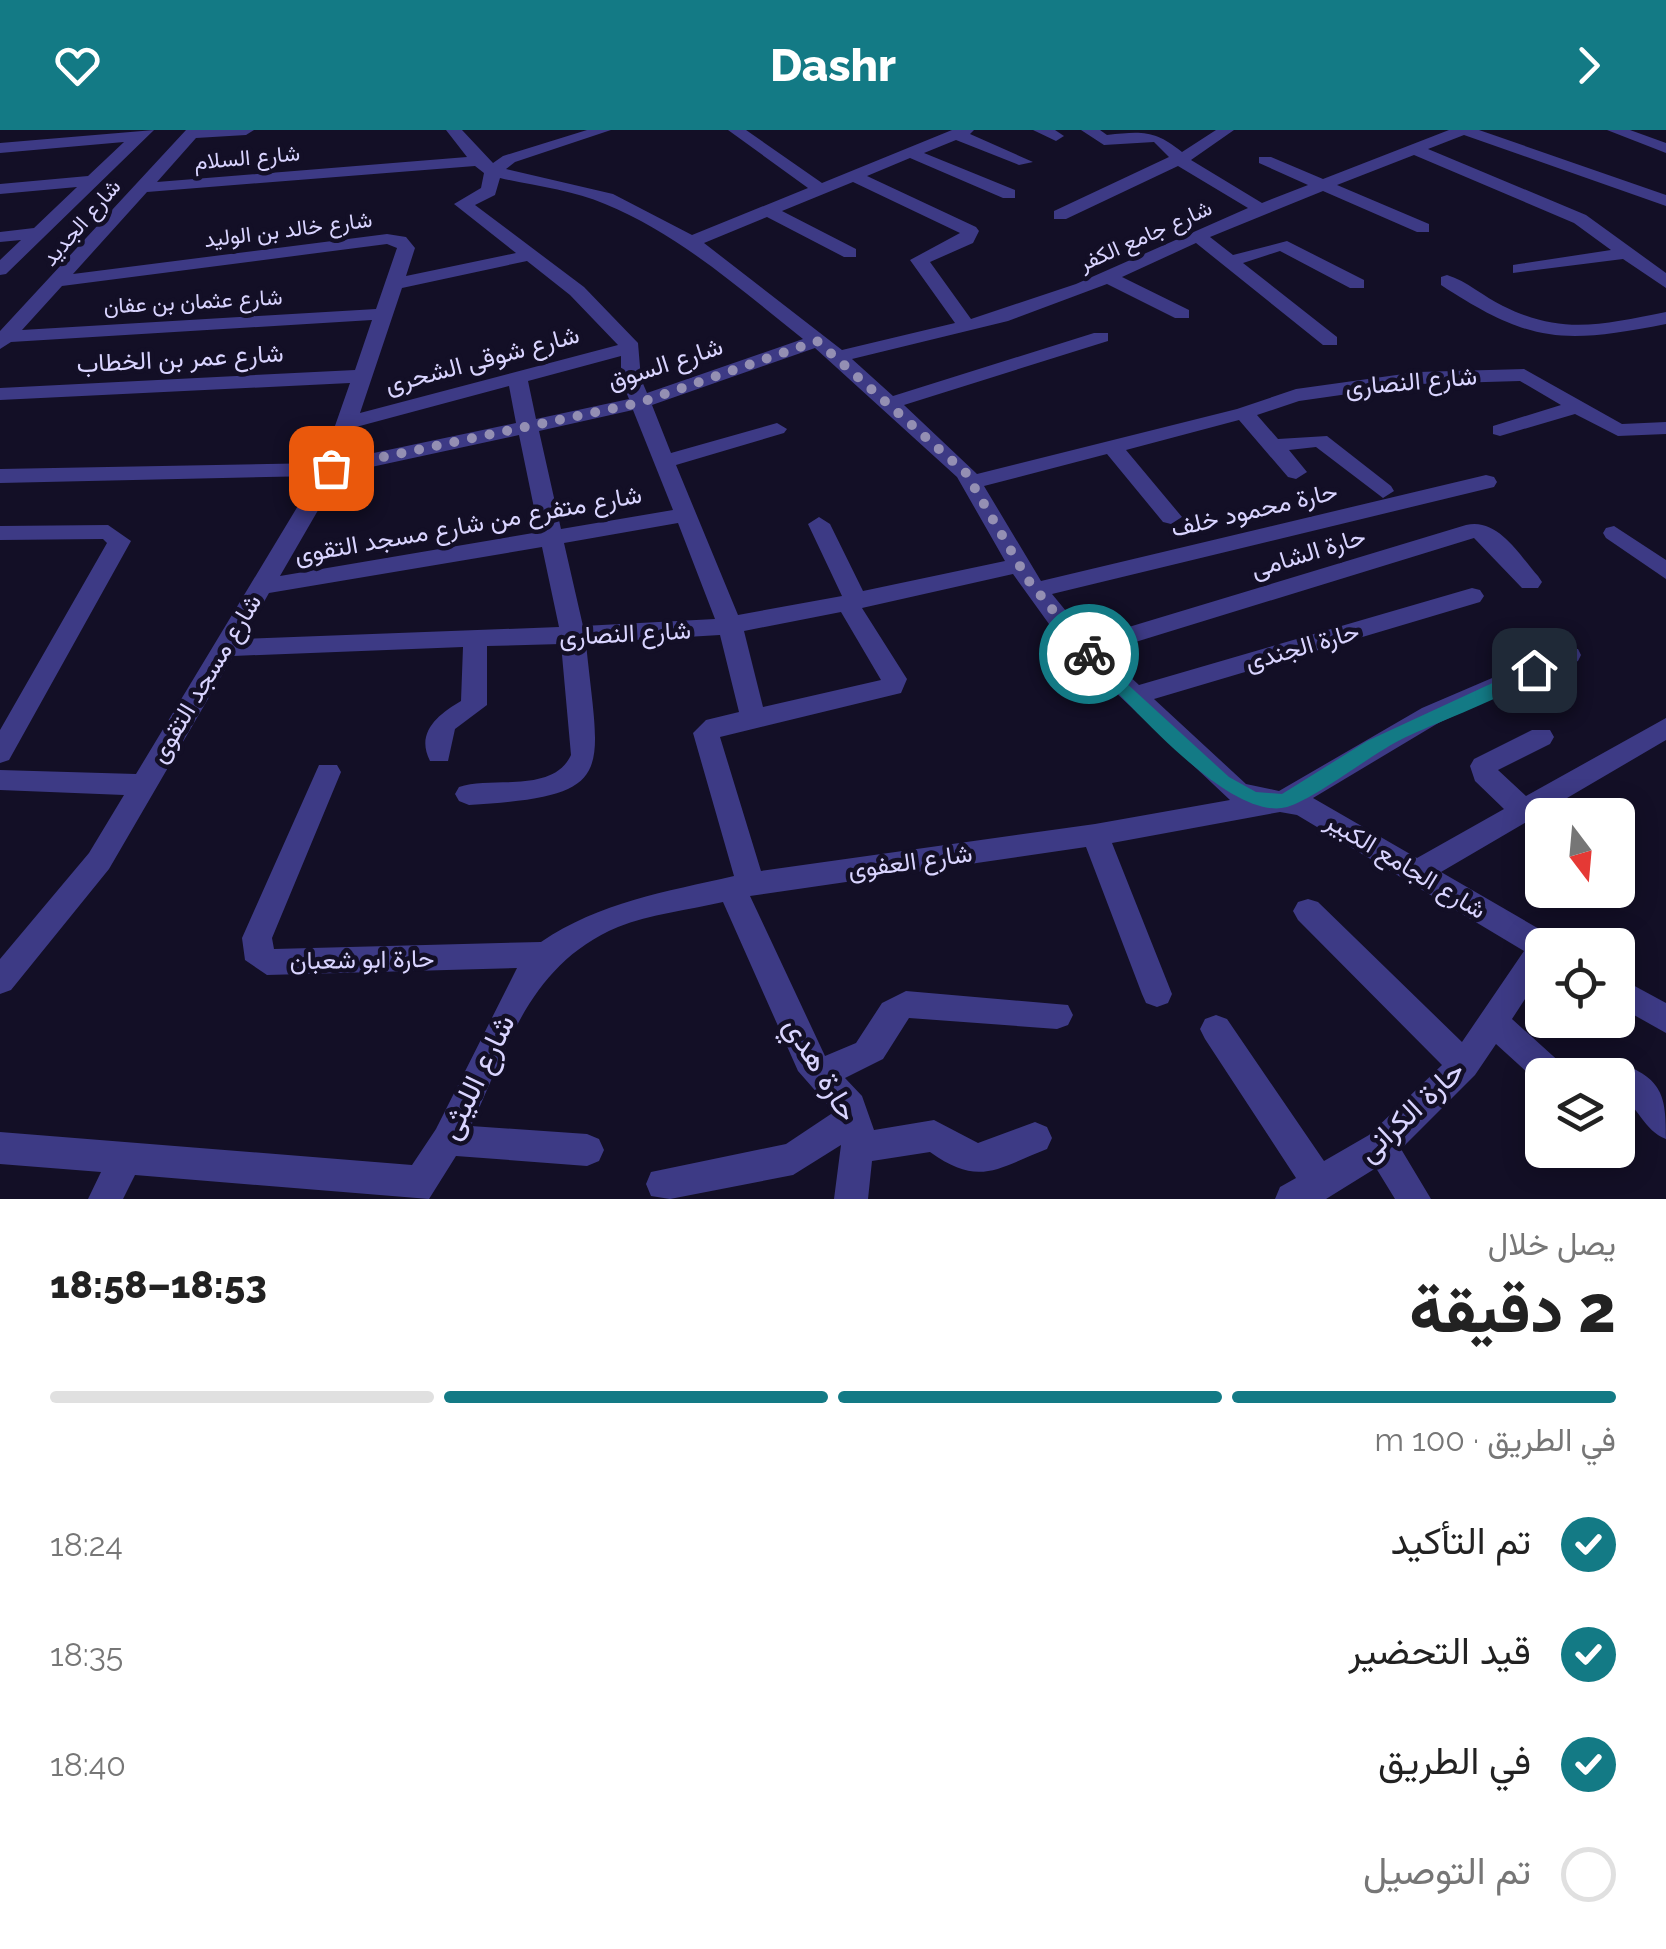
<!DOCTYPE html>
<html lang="ar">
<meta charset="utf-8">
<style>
:root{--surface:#fff;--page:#f2f2f2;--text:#222;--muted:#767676;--line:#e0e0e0;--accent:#137a85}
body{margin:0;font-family:Raleway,Vazirmatn,sans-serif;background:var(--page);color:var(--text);direction:rtl;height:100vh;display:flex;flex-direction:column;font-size:38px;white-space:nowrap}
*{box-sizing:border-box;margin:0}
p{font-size:32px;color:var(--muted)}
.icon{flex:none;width:55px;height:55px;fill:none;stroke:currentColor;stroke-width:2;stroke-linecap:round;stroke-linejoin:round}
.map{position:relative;height:1069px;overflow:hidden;direction:ltr}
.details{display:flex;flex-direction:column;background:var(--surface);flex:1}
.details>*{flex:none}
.needle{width:65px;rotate:164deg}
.controls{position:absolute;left:1525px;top:668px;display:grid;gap:20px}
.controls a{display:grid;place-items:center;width:110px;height:110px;border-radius:15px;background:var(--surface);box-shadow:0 5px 25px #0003;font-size:50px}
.pin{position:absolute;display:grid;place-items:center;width:85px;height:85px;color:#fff;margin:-42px;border-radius:20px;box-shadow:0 5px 15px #0006}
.courier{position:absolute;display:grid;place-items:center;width:100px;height:100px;margin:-50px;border:8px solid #137a85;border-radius:50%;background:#fff;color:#222;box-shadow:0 2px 12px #0007}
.head em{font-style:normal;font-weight:800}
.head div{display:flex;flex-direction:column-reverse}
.head{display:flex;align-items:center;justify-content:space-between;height:170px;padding:0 50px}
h1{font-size:65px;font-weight:800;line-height:75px}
.bar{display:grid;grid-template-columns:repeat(4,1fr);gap:15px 10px;align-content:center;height:120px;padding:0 50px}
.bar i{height:12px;border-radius:8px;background:var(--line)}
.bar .current{background:var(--accent)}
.bar p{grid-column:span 4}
ol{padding:0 50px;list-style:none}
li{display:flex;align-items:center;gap:30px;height:110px}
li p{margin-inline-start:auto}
li .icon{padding:10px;border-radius:50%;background:var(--accent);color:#fff;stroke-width:4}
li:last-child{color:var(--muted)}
li i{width:55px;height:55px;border:5px solid var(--line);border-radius:50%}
header{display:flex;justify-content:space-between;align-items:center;height:130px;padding:0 50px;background:var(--accent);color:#fff;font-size:45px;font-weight:800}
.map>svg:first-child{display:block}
</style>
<header><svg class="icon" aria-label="forward" viewBox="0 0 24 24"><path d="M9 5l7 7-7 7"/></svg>Dashr<svg class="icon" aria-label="heart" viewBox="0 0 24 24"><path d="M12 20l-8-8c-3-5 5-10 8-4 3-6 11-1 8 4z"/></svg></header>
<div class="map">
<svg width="1666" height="1069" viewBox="0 0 1666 1069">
<rect width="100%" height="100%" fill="#130f26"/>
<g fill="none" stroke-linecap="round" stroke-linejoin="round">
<g fill="#3d3a85" fill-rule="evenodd">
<polygon points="154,0 6,144 0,145 0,130 21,110 0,112 0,102 34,98 77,57 0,64 0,54 88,46 124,12 0,23 0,13"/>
<path d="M186 0H254L246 5 196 8 157 52 467 27 446 0H462L493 33 503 26 587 0H611L515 32 506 39 613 64 692 105 808 58 728 0H746L822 53 952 0H974L970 4 1033 32 1019 35 956 10 924 23 1015 60V68H1003L910 28 867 46 976 97 979 101 973 113 930 132 971 189 1076 154 1248 78 1178 36 1066 89H1054V81L1169 27 1154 12 1104 15 1081 0H1100L1107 5C1142 1 1155 0 1182 22L1216 0H1234L1191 30 1262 73 1308 55 1259 33V27H1271L1323 49 1449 0H1479L1666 65V76L1464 5 1428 19 1586 85 1666 143V158L1623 129 1513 143V135L1519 134 1611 120 1574 93 1414 25 1337 55 1429 94V102H1417L1323 61 1210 107 1233 125 1287 111 1364 150V158H1350L1280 121 1243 133 1337 207V215H1323L1196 113 1122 147 1189 180V188H1175L1107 154 1008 191 852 229 893 266 1094 203H1108V211L904 275 977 344 1237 279 1296 259 1418 242 1524 239 1622 294 1666 292V304L1618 306 1575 284 1500 306 1493 304V296L1561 275 1520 251 1418 254 1299 271 1257 285 1278 309 1327 306 1391 356 1394 361 1383 368 1316 317 1289 320 1307 342 1296 349 1288 347 1239 290 1126 320 1182 387 1171 394 1163 392 1107 324 984 356 1041 451 1486 345 1494 347 1497 352 1494 357 1052 464 1089 509 1466 395C1498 387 1520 426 1538 446L1542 452 1538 458H1522L1474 408 1103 522 1139 555 1472 458 1480 460 1484 466 1480 472 1154 569 1246 654 1279 661 1422 578 1560 519H1578L1581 525 1578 531 1440 592 1313 668 1417 728 1504 679 1475 651 1470 636 1474 629 1532 600H1550L1554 607 1550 614 1498 640 1526 666 1666 588V610L1441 742 1553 807 1556 815H1542V843L1512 889 1563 935 1568 945H1542L1541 955 1496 914 1475 945 1401 1019 1431 1069H1395L1376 1038 1326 1069H1275L1280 1057 1296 1048 1205 909 1200 899 1205 889 1216 885 1227 889 1324 1031 1369 1005 1442 935 1298 790 1293 781 1298 772 1308 769 1318 772 1462 912 1524 821 1297 685 1280 682 1112 713 1172 864 1168 873 1157 877 1146 873 1142 864 1086 717 750 766 825 926 856 913 882 873 906 861 1068 875 1073 885 1068 895 1057 899 909 888 883 929 845 948 862 966 874 1000 934 990 978 1013 1035 992 1047 997 1052 1008 1047 1019C996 1039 979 1057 930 1022L872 1031 868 1069H834L841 1015 793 1045 670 1069 651 1066 646 1054 651 1042 786 1014 834 982 798 941 723 772C689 780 650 784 618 797 530 834 508 916 471 996L587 1004 599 1009 604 1020 599 1031 587 1036 456 1026 429 1069 135 1045 123 1069H88L101 1042 0 1034V1002L412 1035 436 999 517 838 267 845 245 830 242 808 319 635H337L341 642 272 808 274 819 541 812C600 772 665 762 734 746L693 603 706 590 739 582 720 505 586 513C599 645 620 666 469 675L459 671 455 664 459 657C492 646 553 664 571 625L561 514 487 516V575L455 599 448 631H430C415 602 439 584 461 571L463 517 233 526 109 739 11 860 0 864V829L89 723 124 665 0 660V640L136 644 316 346 0 353V339L322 333 350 253 0 270V258L355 240 372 190 11 212 0 219V201ZM475 36 484 43 481 58 454 74 516 123 406 146 415 118 406 107 387 104 73 144 147 62ZM500 48C534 56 573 60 605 74 680 105 740 159 803 209L647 263 641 249 638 213 584 157 475 75 495 65ZM853 52 960 103 910 130 955 193 842 220 704 113 767 87 844 127H856V119L782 81ZM387 114 397 118 376 179 22 200 62 156ZM527 131 570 165 618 215 360 283 402 158ZM815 218 957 347 1005 431 863 461 830 394 819 387 808 394 842 466 738 485 676 335 784 303 787 299 777 293 671 323 652 275ZM621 226V249L629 269 536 289 528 251ZM509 256 516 293 345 329 356 297ZM633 280 673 380 561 399 539 301ZM519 305 539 402 280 446 339 344ZM678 393 715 489 583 496 564 413ZM542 417 559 497 243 509 269 463ZM1013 444 1062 512 1230 670 1095 694 761 741 720 607 901 563 907 549 862 478ZM841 482 881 550 763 577 744 501Z"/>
<polygon points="1033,0 1055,0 1064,6 1056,11"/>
<polygon points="1607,0 1630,0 1666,13 1666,23"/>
<path d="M1447 145C1467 151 1484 167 1503 176 1564 206 1603 194 1666 182V194C1563 214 1531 214 1441 155V147Z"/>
<polygon points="108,395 131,411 9,630 0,633 0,600 107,413 103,409 0,410 0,396"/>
<polygon points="1614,396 1666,430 1666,449 1606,408 1603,403 1606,398"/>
<polygon points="1618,847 1666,873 1666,903 1618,876"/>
<path d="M1618 932C1663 949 1666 965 1666 1009 1644 1001 1638 975 1618 964V945H1603L1607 937Z"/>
</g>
</g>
<path fill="#137a85" d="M1089 519 1229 647 1256 662 1282 664 1367 611 1529 536 1543 540C1523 561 1437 592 1406 607 1372 623 1317 668 1287 677 1228 693 1125 567 1084 528L1081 524Z"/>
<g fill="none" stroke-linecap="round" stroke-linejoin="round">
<polyline stroke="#948fb3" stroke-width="10" stroke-dasharray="0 18" points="331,338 639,273 817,211 966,343 1028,450 1089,524"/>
</g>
<g text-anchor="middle" stroke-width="9" stroke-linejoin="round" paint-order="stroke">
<g font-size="22" fill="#d9d4ff" stroke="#130f26">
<text transform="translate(247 27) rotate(-5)" y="8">شارع السلام</text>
<text transform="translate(81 92) rotate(-49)" y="8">شارع الجديد</text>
<text transform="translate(288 99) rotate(-7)" y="8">شارع خالد بن الوليد</text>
<text transform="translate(1145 105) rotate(-24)" y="8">شارع جامع الكفر</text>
<text transform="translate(193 171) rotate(-3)" y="8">شارع عثمان بن عفان</text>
</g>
<g font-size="25" fill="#d9d4ff" stroke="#130f26">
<text transform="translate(180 228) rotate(-3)" y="9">شارع عمر بن الخطاب</text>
<text transform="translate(482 229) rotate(-15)" y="9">شارع شوقى الشحرى</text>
<text transform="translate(665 233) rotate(-18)" y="9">شارع السوق</text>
<text transform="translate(1411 251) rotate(-5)" y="9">شارع النصارى</text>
<text transform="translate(1254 379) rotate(-13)" y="9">حارة محمود خلف</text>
<text transform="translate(468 394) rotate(-10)" y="9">شارع متفرع من شارع مسجد التقوى</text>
<text transform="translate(1308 422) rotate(-17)" y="9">حارة الشامى</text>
<text transform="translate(625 503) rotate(-3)" y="9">شارع النصارى</text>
<text transform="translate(1302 516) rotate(-16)" y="9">حارة الجندى</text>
<text transform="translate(205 548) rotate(-59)" y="9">شارع مسجد التقوى</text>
<text transform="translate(910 731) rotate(-8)" y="9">شارع العفوى</text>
<text transform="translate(1406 735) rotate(31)" y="9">شارع الجامع الكبير</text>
<text transform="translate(362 829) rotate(-1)" y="9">حارة ابو شعبان</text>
</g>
<g font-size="30" fill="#d9d4ff" stroke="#130f26">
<text transform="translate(821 939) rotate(59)" y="10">حارة هدي</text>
<text transform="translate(477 947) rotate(-64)" y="10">شارع الليثى</text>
<text transform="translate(1411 981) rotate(-43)" y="10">حارة الكرانى</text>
</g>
</g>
</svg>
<div class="controls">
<a><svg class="needle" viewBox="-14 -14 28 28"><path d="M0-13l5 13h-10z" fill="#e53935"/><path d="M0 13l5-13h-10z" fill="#767676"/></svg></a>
<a><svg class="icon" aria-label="locate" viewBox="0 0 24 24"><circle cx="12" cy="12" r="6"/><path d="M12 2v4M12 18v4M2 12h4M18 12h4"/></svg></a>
<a><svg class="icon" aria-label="layers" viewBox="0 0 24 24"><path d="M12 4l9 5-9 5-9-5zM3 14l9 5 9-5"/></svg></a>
</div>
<div class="pin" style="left:331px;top:338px;background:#ea580c"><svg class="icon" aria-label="bag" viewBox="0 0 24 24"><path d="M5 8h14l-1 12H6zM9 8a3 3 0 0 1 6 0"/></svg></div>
<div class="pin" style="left:1534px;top:540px;background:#1f2937"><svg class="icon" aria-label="home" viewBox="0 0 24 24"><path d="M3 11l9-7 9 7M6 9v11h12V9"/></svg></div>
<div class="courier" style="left:1089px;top:524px"><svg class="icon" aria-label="bike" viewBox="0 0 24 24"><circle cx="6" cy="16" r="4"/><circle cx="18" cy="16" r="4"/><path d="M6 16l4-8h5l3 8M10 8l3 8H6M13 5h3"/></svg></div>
</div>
<section class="details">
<div class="head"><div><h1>2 دقيقة</h1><p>يصل خلال</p></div><em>18:53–18:58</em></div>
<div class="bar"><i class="current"></i><i class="current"></i><i class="current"></i><i></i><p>في الطريق · 100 m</p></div>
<ol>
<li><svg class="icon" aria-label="check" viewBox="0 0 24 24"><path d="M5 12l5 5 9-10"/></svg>تم التأكيد<p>18:24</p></li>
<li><svg class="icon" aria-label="check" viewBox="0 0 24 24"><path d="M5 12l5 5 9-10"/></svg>قيد التحضير<p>18:35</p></li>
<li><svg class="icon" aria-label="check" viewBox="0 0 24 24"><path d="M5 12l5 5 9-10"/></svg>في الطريق<p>18:40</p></li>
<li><i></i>تم التوصيل</li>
</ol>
</section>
